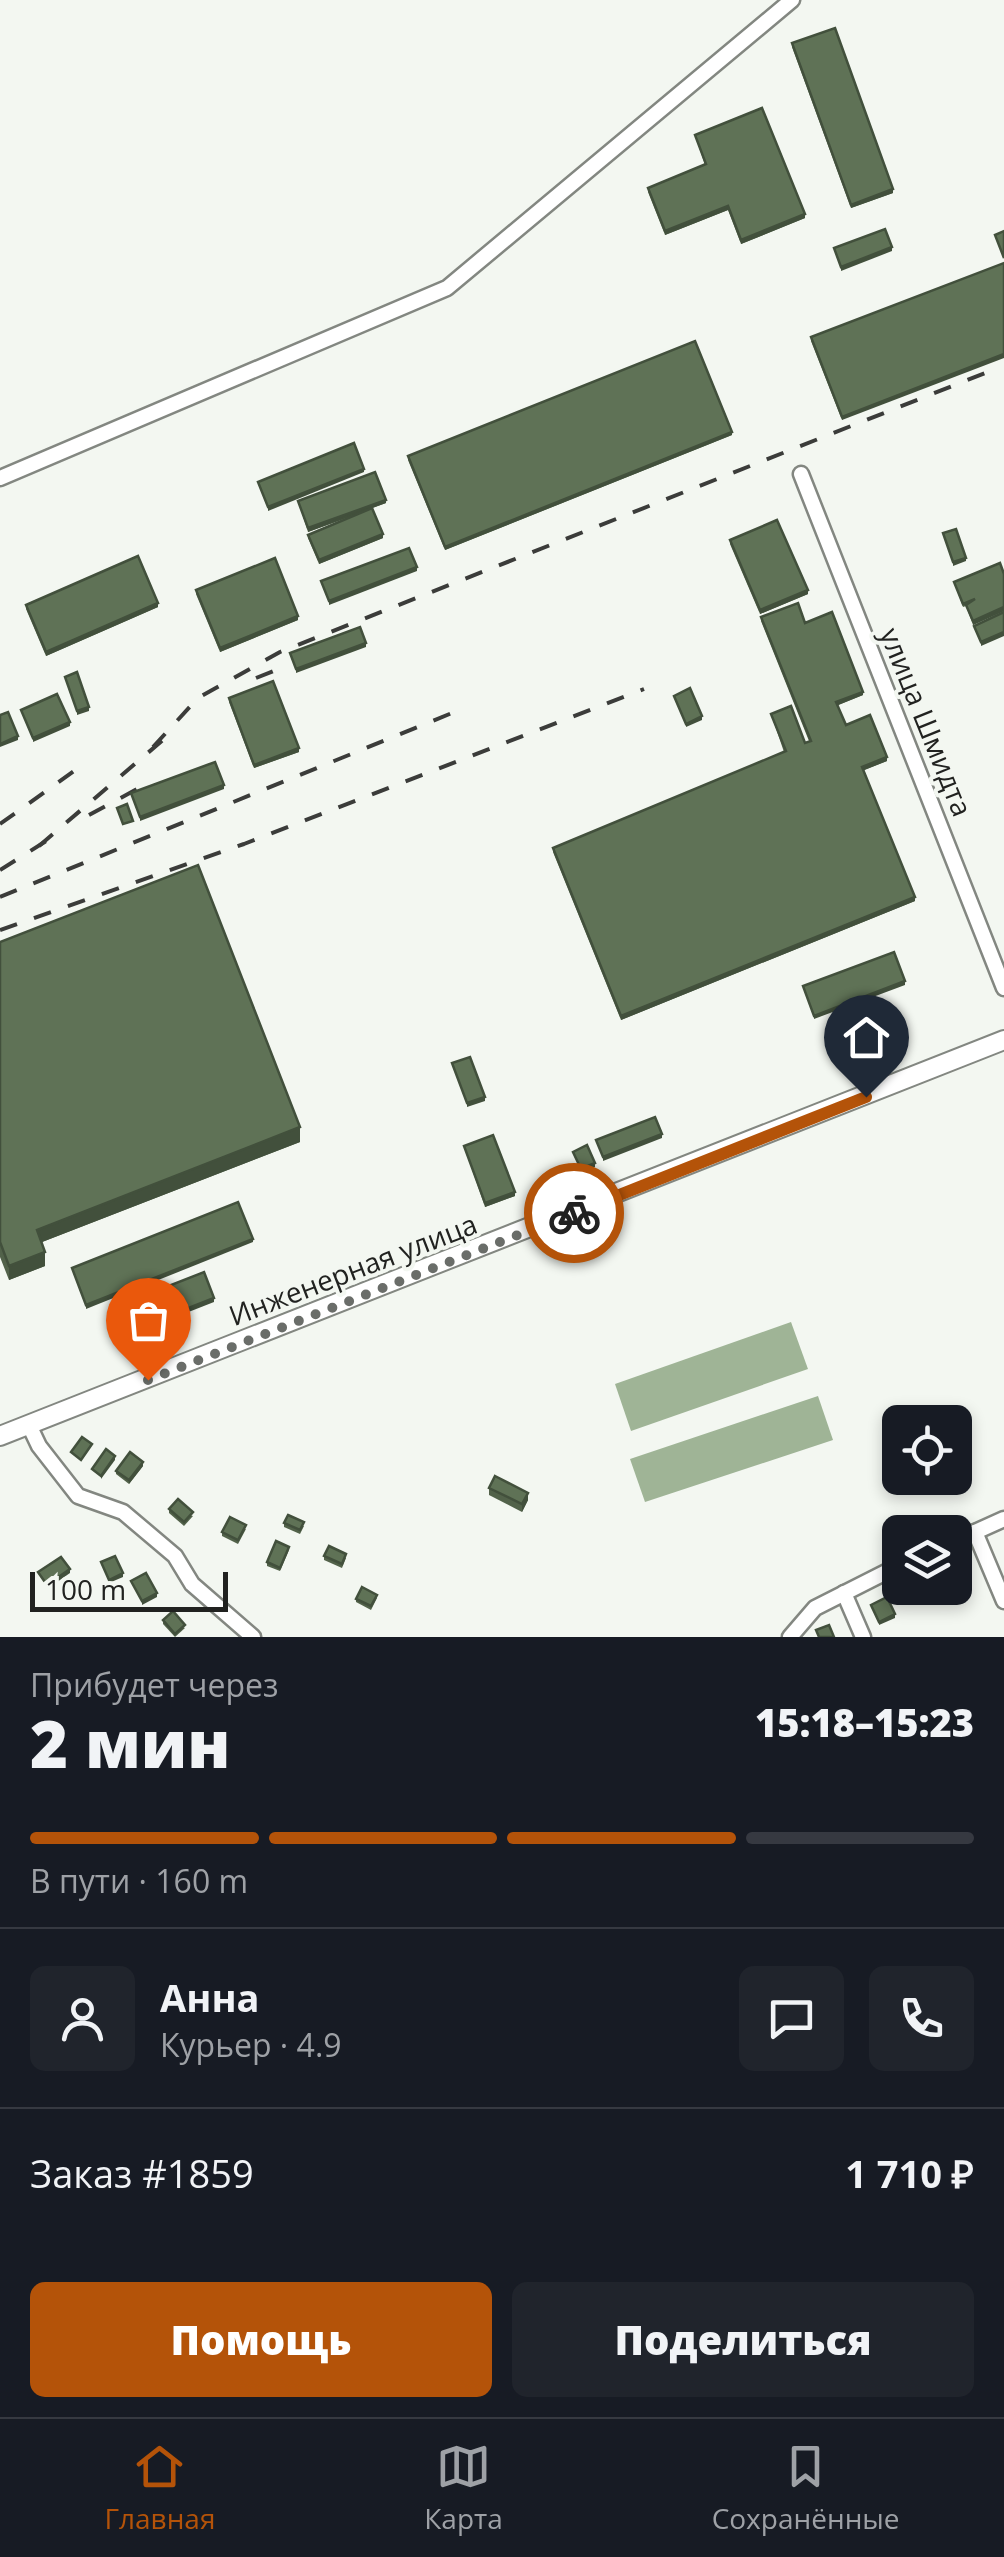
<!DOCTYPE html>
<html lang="ru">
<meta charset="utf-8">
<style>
:root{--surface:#171b24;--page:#20242c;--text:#f1f3f6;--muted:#9ea1a6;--line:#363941;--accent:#b45309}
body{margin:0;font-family:"Open Sans",sans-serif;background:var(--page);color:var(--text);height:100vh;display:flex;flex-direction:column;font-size:38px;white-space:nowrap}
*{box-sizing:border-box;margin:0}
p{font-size:32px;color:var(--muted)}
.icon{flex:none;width:55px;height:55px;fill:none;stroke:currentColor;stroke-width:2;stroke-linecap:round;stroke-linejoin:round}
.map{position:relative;height:1637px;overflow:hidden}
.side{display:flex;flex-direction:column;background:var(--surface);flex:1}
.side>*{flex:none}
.buttons{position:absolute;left:882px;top:1405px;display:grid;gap:20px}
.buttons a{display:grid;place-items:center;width:90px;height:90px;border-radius:15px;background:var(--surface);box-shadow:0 5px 15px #0003;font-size:50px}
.scale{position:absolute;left:30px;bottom:25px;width:198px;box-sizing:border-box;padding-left:10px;border:5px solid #212220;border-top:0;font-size:28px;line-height:35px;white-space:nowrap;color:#212220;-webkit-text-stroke:8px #f3f7f1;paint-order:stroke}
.pin{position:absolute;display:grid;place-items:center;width:85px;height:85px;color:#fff;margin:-102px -42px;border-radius:50% 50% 50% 0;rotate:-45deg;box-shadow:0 0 10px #0007}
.pin .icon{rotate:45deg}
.courier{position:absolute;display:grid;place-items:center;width:100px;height:100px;margin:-50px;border:8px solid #b45309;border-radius:50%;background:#fff;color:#222;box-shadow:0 2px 12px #0007}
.overview em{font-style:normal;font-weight:800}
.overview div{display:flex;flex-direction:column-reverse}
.overview{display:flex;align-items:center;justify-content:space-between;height:170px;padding:0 30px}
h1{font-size:65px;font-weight:800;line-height:75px}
.bar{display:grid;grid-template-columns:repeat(4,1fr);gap:15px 10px;align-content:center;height:120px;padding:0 30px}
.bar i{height:12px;border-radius:8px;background:var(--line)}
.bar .selected{background:var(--accent)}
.bar p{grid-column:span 4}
.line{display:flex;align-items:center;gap:25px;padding:0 30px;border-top:2px solid var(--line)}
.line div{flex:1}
.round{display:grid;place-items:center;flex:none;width:105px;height:105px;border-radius:15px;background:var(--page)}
.action{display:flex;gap:20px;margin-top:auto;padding:20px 30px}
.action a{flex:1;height:115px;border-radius:15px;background:var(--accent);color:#fff;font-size:40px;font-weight:800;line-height:115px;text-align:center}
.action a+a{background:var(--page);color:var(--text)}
.dock{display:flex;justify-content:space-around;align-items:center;height:140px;border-top:2px solid var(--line);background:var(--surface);font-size:28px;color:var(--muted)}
.dock a{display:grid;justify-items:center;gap:5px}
.dock .selected{color:var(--accent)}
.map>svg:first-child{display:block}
</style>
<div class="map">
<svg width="1004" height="1637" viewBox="0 0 1004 1637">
<rect width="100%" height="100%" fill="#f3f7f1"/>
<g fill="#9fb496">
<polygon points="791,1322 808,1369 631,1431 615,1384"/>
<polygon points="818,1396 833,1440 645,1502 630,1459"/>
</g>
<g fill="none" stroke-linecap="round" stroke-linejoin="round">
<defs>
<g id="minor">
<polyline points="801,474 1004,988"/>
<polyline points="0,478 447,288 792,0"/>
<polyline points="29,1425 39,1446 78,1496 123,1512 175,1556 192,1584 253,1637"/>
<polyline points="975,1532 1004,1601"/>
<polyline points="955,1541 1004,1519"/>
<polyline points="844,1593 863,1637"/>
<polyline points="790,1637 815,1608 900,1565"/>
</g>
<polyline id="tertiary" points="0,1436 1004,1040"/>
</defs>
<use href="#minor" stroke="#838781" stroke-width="19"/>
<use href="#tertiary" stroke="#838781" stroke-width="22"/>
<use href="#minor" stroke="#fff" stroke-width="14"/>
<use href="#tertiary" stroke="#fff" stroke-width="18"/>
<g stroke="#3b3c3a" stroke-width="4" stroke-dasharray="18 18" stroke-linecap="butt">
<polyline points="256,678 289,665"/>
<polyline points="153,747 198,698 280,652 985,373"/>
<polyline points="89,815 152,781"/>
<polyline points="0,824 78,768"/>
<polyline points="39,846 164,739"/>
<polyline points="0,870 51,838"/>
<polyline points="0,897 452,713"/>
<polyline points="0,930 244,844 644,689"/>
</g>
</g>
<g fill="#52624a">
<polygon points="792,43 893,193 851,208 792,47"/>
<polygon points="695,135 805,218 741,244 728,210 665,235 648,192 648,188 705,165"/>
<polygon points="1004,263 842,420 811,341 811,337"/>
<polygon points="732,435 445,550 408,460 408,456"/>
<polygon points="298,501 386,503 372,508 383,538 319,564 308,538 308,535 372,509 308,532"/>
<polygon points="730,540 808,594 760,614 730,544"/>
<polygon points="1004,574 1004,611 973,625 966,606 963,607 954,582"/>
<polygon points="196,590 298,620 220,652 196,594"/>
<polygon points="26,605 158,607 46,656 26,609"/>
<polygon points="761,617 805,623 863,695 838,705 846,725 887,761 864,770 915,901 621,1020 553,852 553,848 784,752 771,714 805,743 809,741 761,621"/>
<polygon points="229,698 299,752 254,768 229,702"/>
<polygon points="0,942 300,1142 42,1242 45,1266 9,1280 0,1257"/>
<polygon points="464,1146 515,1196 485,1207"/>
<polygon points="143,1466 129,1484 116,1474 116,1471"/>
<polygon points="489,1488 528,1500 522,1512 489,1495"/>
<polygon points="169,1509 193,1516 184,1526 169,1513"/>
<polygon points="284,1523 304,1526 300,1534 284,1527"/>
<polygon points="246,1529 238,1544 222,1536 222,1532"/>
<polygon points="289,1550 280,1571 267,1566 267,1562"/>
<polygon points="324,1556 346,1558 342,1568 324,1560"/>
<polygon points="377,1598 371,1610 356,1602 356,1599"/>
<polygon points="163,1620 185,1628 175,1637 163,1624"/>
</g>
<g fill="#42503c">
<polygon points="893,189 893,193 851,208 851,205"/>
<polygon points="728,206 728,210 665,235 665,231"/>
<polygon points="805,214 805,218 741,244 741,240"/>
<polygon points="892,247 892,251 841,271 841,267"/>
<polygon points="1004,354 1004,358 842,420 842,417"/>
<polygon points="732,432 732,435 445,550 445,547"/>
<polygon points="364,469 364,472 268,511 268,507"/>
<polygon points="386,500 386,503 308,532 308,528"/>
<polygon points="383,534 383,538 319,564 319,560"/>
<polygon points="966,558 966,561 953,566 953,562"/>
<polygon points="417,567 417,571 329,605 329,601"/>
<polygon points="808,590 808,594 760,614 760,610"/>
<polygon points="158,603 158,607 46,656 46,652"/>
<polygon points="1004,607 1004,611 973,625 973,621"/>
<polygon points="298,616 298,620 220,652 220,648"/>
<polygon points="1004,632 1004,636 981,646 981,642"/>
<polygon points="366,643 366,647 296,673 296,669"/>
<polygon points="863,692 863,695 836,706 836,702"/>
<polygon points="89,707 89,711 77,715 77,711"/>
<polygon points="702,716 702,720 686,727 686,724"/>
<polygon points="70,722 70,726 33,742 33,738"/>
<polygon points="18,736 18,740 0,747 0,744"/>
<polygon points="299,748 299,752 254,768 254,765"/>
<polygon points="887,757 887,761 862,771 862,767"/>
<polygon points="224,785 224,789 140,821 140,817"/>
<polygon points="915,897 915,901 621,1020 621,1016"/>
<polygon points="905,981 905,985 814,1019 814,1016"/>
<polygon points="485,1097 485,1101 467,1107 467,1103"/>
<polygon points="300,1127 300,1142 37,1244 37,1230"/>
<polygon points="662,1134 662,1138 603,1161 603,1157"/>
<polygon points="595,1163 595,1167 581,1173 581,1169"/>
<polygon points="515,1192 515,1196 485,1207 485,1203"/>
<polygon points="253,1239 253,1242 86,1309 86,1305"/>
<polygon points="45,1252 45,1266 9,1280 9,1266"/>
<polygon points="214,1298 214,1302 153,1326 153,1322"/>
<polygon points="115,1456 115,1460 101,1479 101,1476"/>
<polygon points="143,1462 143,1466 129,1484 129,1480"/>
<polygon points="528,1493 528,1500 522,1512 522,1504"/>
<polygon points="70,1569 70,1573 47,1589 47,1585"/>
<polygon points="123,1573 123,1577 109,1583 109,1580"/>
<polygon points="157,1593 157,1597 142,1605 142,1601"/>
<polygon points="895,1614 895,1618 879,1625 879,1622"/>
</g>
<g fill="#5f7256" stroke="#42503c" stroke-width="2.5">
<polygon points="835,28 893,189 851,205 792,43"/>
<polygon points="762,108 805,214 741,240 728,206 665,231 648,188 706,164 695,135"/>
<polygon points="885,229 892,247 841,267 834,248"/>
<polygon points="1004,231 1004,258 995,235"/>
<polygon points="1004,263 1004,354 842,417 811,337"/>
<polygon points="695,341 732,432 445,547 408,456"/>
<polygon points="354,443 364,469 268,507 258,482"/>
<polygon points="375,472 386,500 308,528 298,501"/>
<polygon points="372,508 383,534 319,560 308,535"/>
<polygon points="777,520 808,590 760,610 730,540"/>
<polygon points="956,529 966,558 953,562 943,533"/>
<polygon points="409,548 417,567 329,601 321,581"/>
<polygon points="138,556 158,603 46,652 26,605"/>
<polygon points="275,558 298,616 220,648 196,590"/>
<polygon points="1000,563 1004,574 1004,607 973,621 966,605 975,599 963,604 954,582"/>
<polygon points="798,603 805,623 832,612 863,692 836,702 846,725 870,715 887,757 862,767 915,897 621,1016 553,848 786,751 771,714 791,706 805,743 811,741 761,617"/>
<polygon points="1004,612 1004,632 981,642 974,626"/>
<polygon points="360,627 366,643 296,669 290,653"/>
<polygon points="77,672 89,707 77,711 65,677"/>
<polygon points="273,681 299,748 254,765 229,698"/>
<polygon points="690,688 702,716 686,724 674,696"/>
<polygon points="57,694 70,722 33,738 21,710"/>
<polygon points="8,712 18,736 0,744 0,715"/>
<polygon points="215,762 224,785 140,817 131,793"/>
<polygon points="127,804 133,821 123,824 117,808"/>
<polygon points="198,865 300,1127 37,1230 45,1252 9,1266 0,1242 0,942"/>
<polygon points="894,952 905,981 814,1016 803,986"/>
<polygon points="470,1057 485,1097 467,1103 452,1063"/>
<polygon points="655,1117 662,1134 603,1157 596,1140"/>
<polygon points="493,1135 515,1192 485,1203 464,1146"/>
<polygon points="587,1145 595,1163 581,1169 573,1152"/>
<polygon points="238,1202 253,1239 86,1305 72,1268"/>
<polygon points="204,1272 214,1298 153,1322 143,1296"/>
<polygon points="82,1437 92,1444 81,1460 71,1452"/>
<polygon points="106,1449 115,1456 101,1476 92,1469"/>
<polygon points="130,1452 143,1462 129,1480 116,1471"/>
<polygon points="495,1476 528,1493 522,1504 489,1488"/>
<polygon points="178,1499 193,1512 184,1522 169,1509"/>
<polygon points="288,1515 304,1522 300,1530 284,1523"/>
<polygon points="230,1517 246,1525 238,1540 222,1532"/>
<polygon points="276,1541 289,1547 280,1568 267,1562"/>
<polygon points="329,1546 346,1554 342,1564 324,1556"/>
<polygon points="115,1556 123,1573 109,1580 101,1562"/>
<polygon points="61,1557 70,1569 47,1585 38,1572"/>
<polygon points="146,1573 157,1593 142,1601 131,1581"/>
<polygon points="362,1587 377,1595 371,1606 356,1599"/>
<polygon points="887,1597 895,1614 879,1622 871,1605"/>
<polygon points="173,1611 185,1625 175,1634 163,1620"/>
<polygon points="829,1625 834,1637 819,1637 816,1630"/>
</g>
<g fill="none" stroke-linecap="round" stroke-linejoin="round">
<polyline stroke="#6a6d69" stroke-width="10" stroke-dasharray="0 18" points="148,1380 574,1213"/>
<polyline stroke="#b45309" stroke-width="12" points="574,1213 866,1097"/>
</g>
<g text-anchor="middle" stroke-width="8" stroke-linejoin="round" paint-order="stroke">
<g font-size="28" fill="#212220" stroke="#f3f7f1">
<text transform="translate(926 722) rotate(68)" y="10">улица Шмидта</text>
<text transform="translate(353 1270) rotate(-21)" y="10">Инженерная улица</text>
</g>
</g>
</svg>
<div class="buttons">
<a><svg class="icon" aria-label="locate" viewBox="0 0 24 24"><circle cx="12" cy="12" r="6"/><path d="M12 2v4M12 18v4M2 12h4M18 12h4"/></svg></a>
<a><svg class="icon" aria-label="layers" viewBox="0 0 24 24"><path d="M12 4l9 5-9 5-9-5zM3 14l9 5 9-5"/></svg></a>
</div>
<div class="scale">100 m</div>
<div class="pin" style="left:148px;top:1380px;background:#ea580c"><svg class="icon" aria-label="bag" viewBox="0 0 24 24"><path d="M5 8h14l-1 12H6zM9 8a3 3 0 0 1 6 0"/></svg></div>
<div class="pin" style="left:866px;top:1097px;background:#1f2937"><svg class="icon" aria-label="home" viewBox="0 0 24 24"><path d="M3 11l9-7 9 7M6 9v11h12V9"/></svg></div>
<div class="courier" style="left:574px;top:1213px"><svg class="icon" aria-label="bike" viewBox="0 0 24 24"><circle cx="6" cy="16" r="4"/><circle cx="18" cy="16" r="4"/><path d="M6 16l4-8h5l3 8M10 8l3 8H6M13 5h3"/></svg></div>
</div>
<section class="side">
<div class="overview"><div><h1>2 мин</h1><p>Прибудет через</p></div><em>15:18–15:23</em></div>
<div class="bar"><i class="selected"></i><i class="selected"></i><i class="selected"></i><i></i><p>В пути · 160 m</p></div>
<div class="line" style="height:180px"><a class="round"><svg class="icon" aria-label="person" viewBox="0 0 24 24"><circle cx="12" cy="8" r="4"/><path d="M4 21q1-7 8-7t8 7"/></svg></a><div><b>Анна</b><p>Курьер · 4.9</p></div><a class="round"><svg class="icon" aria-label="chat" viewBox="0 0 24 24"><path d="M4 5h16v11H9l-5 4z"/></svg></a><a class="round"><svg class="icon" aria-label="phone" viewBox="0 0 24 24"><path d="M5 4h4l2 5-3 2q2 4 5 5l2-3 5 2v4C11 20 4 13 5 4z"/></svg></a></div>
<div class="line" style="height:130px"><div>Заказ #1859</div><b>1 710 ₽</b></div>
<div class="action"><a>Помощь</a><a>Поделиться</a></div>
</section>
<nav class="dock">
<a class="selected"><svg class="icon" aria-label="home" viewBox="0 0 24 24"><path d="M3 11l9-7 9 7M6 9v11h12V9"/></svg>Главная</a>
<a><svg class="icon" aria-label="map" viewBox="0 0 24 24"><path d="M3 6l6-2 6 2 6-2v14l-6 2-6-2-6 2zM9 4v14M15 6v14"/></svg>Карта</a>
<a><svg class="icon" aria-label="saved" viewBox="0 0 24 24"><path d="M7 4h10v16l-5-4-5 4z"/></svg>Сохранённые</a>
</nav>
